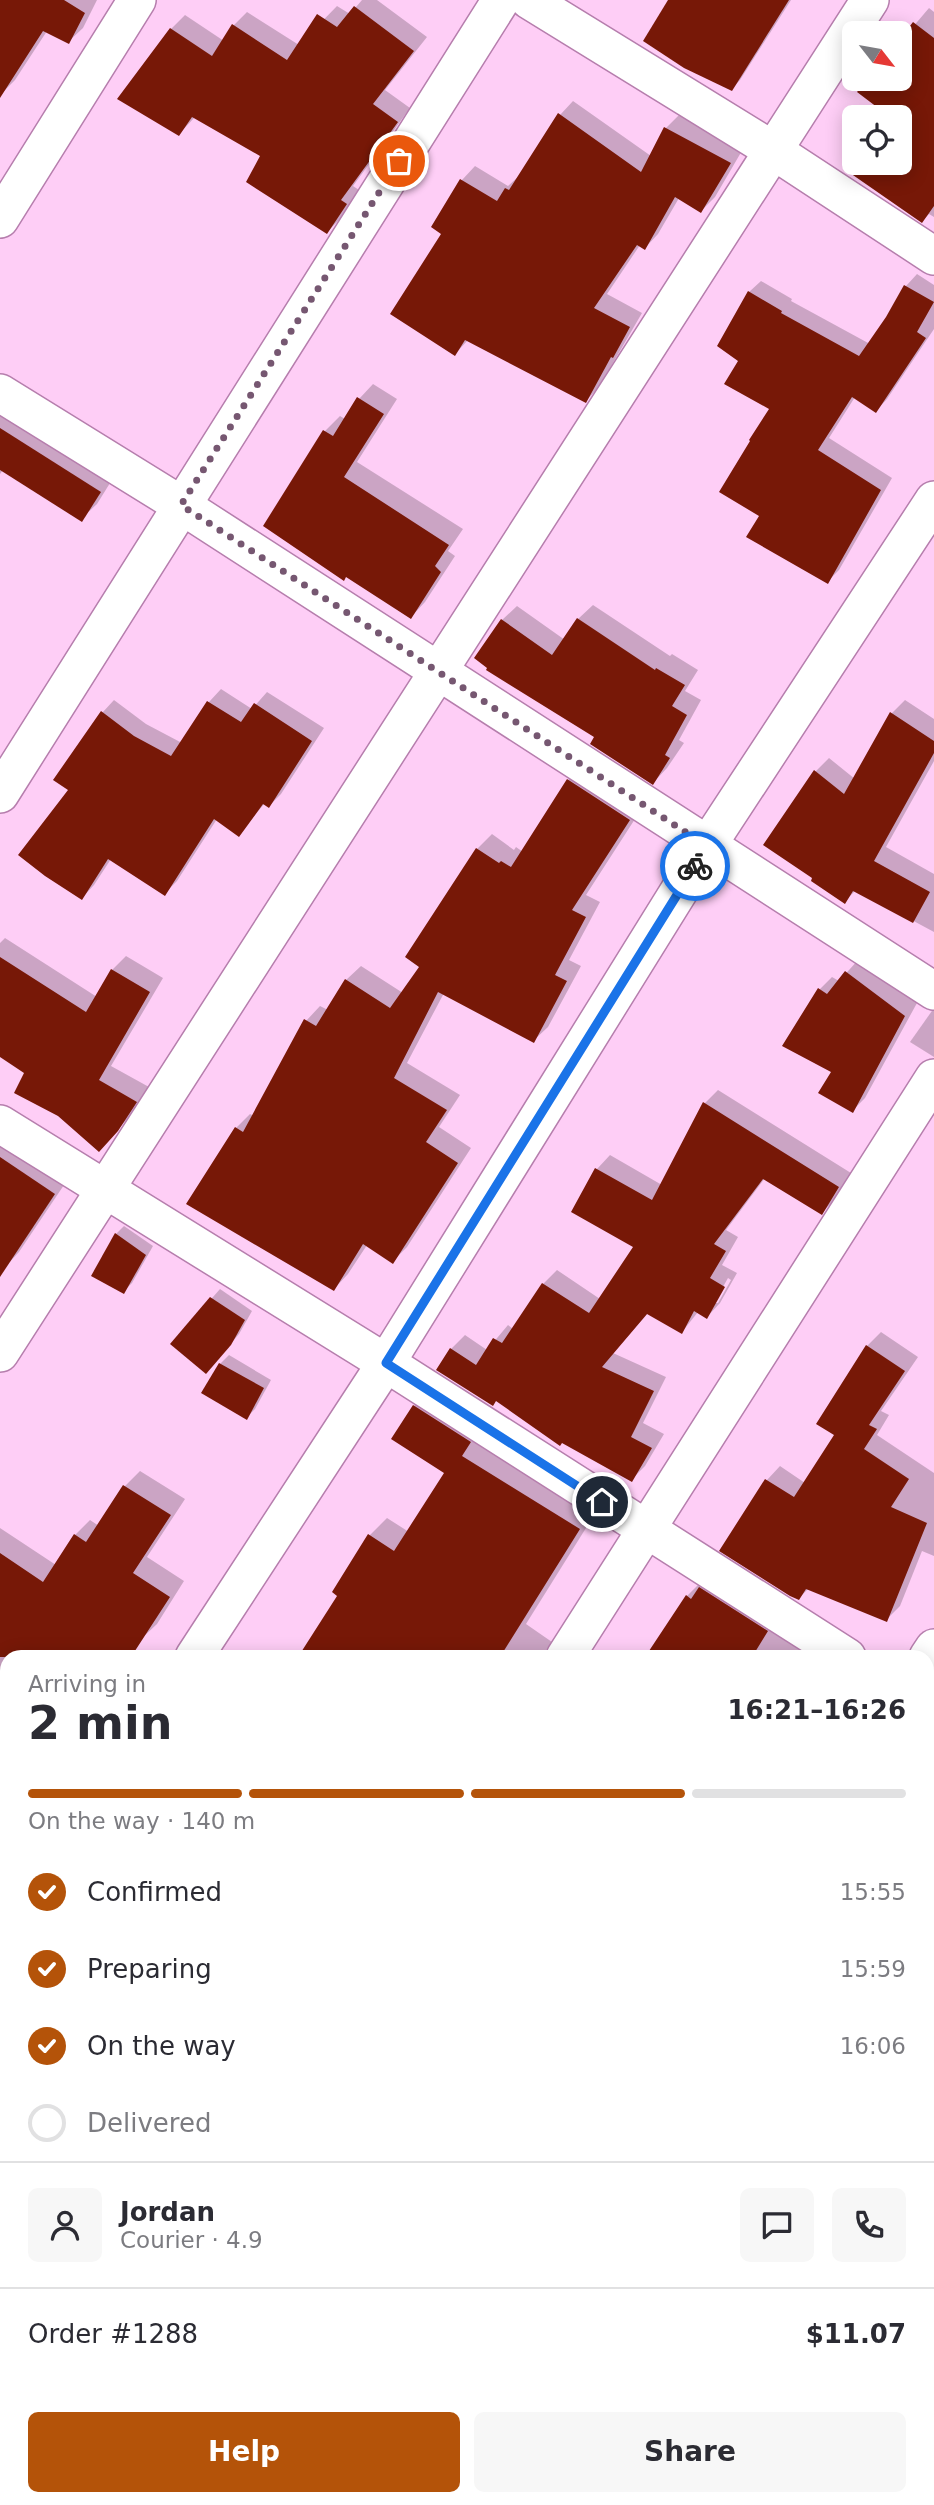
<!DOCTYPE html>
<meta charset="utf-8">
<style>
:root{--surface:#fff;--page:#f7f7f7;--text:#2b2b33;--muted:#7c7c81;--line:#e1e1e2;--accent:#b45309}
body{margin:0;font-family:"DejaVu Sans",sans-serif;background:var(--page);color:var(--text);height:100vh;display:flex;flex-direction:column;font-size:26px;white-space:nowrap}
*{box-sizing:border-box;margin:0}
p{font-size:23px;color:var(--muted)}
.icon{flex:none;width:38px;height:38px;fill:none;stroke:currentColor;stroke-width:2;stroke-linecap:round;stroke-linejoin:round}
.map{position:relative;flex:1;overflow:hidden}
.panel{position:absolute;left:0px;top:1650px;width:934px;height:856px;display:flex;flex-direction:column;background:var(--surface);border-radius:21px 21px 0 0;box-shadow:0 4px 18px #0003}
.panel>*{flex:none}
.needle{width:46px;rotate:121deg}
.fabs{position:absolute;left:842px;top:21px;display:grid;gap:14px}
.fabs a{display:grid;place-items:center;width:70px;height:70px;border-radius:10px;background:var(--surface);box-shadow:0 4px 18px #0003;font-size:35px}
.pin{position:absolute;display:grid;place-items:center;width:60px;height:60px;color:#fff;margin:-30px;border:4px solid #fff;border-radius:50%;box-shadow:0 2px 7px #0007}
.courier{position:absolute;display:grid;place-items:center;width:70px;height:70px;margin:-35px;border:5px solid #1a73e8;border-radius:50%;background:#fff;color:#222;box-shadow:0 2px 9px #0007}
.headline em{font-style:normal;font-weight:600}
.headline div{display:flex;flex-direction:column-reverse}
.headline{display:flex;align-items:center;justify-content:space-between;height:119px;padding:0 28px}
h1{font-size:46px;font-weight:600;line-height:52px}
.bar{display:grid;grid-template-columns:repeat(4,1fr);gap:10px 7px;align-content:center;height:84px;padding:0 28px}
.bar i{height:9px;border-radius:5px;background:var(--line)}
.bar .on{background:var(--accent)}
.bar p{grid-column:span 4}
.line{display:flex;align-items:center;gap:18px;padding:0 28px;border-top:2px solid var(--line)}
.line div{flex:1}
.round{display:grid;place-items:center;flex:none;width:74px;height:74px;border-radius:10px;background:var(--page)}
ol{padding:0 28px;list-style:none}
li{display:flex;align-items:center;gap:21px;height:77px}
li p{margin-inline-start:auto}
li .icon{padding:7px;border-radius:50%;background:var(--accent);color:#fff;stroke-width:4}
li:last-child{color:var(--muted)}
li i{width:38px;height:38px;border:4px solid var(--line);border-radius:50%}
.cta{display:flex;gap:14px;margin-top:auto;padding:14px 28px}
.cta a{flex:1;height:80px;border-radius:10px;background:var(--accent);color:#fff;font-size:28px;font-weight:600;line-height:80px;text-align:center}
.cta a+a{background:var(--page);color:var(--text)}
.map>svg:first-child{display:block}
</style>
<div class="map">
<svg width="934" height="2505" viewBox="0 0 934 2505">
<rect width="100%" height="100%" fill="#fecef6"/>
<g fill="#0003" fill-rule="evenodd">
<polygon points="0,0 97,0 83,28 68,42 47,31 15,80 1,94"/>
<polygon points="362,0 377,0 427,37 385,90 410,108 353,186 359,190 341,218 327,232 262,155 195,117 179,134 171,29 185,15 224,41 234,25 247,12 299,45 337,6 350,14"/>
<polygon points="670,0 791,0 740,80 732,89"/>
<polygon points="929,8 934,12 934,217 929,214 922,221 853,173 860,163 900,163 900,117 893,117 860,91 870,79 900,79 900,42"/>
<polygon points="573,101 651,156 666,128 679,115 743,149 715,197 701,211 679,198 658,234 645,248 640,245 607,294 642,313 599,387 586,401 469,339 455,354 444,234 433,227 462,180 475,166 508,186 520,175 560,115"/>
<polygon points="917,274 934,285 934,329 887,399 876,411 855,397 829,438 892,478 839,570 827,582 761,516 772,408 741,360 749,292 761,281 792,299 791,301 870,344 906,286"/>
<polygon points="373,384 397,399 357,462 463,529 448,551 455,556 425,602 411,617 265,525 325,431 340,416 345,419 359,399"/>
<polygon points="0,401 115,475 97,504 81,519 3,470 0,474"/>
<polygon points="593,605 670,656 672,654 698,670 685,691 701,700 679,740 684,743 667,768 653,783 596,737 502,620 517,606 565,640 578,619"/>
<polygon points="221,689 252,709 267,692 324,728 281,794 269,806 265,803 239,834 217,819 177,881 165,893 111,859 94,885 82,898 71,790 102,713 114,700 146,724 182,743 209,702"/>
<polygon points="905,700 934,719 934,761 886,847 934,874 934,932 856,890 845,901 815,877 766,845 816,771 829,758 855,779 892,713"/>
<polygon points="583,766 644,805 586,895 600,902 569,960 581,966 548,1027 533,1041 444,993 407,1063 460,1095 439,1127 471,1148 407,1247 393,1261 367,1245 348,1274 334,1289 236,1128 250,1114 254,1116 306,1021 320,1006 328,1010 346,980 361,966 403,993 421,967 408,957 477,849 492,834 514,850 516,847 523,852 568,780"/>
<polygon points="5,938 97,997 112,970 126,956 163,978 111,1066 149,1087 131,1115 112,1136 0,1055 0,943"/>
<polygon points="859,959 917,1003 865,1098 852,1111 834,1072 819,990 832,977 839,981"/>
<polygon points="934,1008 934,1057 910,1042"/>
<path d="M718 1090 851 1173 835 1200 821 1213 765 1178 726 1230 738 1237 722 1265 737 1273 720 1303 707 1317 698 1312 682 1332 648 1313 613 1353 666 1377 643 1423 664 1434 645 1466 632 1479 497 1399 438 1369 451 1349 465 1335 487 1350 508 1325 513 1329 543 1284 557 1270 600 1299 636 1246 573 1211 597 1169 610 1155 662 1185 705 1103ZM728 1278 731 1280 718 1303H714Z"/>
<polygon points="0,1134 68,1179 19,1252 6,1266 0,1262"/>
<polygon points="124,1226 153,1246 132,1283 123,1292 116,1234"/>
<polygon points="220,1289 252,1311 239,1334 214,1363 172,1344"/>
<polygon points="881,1332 918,1357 881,1411 889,1415 877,1435 934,1473 934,1556 922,1551 900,1606 886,1620 809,1588 798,1599 722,1550 767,1480 780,1466 805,1483 836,1434 818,1423 867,1346"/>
<polygon points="229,1355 271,1380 255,1409 247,1417 220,1364"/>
<polygon points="431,1389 596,1512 526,1624 552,1642 541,1657 301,1657 340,1595 334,1591 370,1535 387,1518 409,1532 447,1472 414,1406"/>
<polygon points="140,1471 185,1499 147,1557 184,1581 157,1624 141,1639 129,1631 113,1657 7,1657 7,1700 0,1695 0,1528 56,1565 75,1535 90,1520 99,1526 125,1486"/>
<polygon points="702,1581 825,1657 647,1657 687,1596"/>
<polygon points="934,1808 934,2096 928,2102 928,1818"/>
<polygon points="2,2129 7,2132 7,2193 0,2189"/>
<polygon points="934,2400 934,2446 928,2442 928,2410"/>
<polygon points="209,2499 325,2499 322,2505 218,2505"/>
<polygon points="503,2499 659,2499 668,2505 500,2505"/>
</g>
<g fill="#771807">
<polygon points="0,0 64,0 85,13 69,44 43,31 0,98"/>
<polygon points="668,0 789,0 732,91 684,68 643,41"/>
<polygon points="354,6 414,51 373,104 398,122 341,200 347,204 327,234 246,182 260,156 192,117 179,136 117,99 170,28 212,56 232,24 287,60 317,14 337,27"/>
<polygon points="913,22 934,38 934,206 922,223 850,173 858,163 900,163 900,117 890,117 857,92 868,79 900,79 900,39"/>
<polygon points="558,113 641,172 664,127 731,163 701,213 675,197 645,250 637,245 594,308 630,327 613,358 611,357 586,403 465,340 455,356 390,314 441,234 431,227 460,179 497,201 505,188 509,190"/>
<polygon points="904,285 934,302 917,332 926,338 876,413 852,397 818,450 881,490 828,584 746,537 759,516 719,492 750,441 749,440 769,409 724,384 738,361 717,346 748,291 782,311 781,313 859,356 886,317"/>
<polygon points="357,397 384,414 344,477 449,545 435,566 441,572 411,619 346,577 344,581 263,526 323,430 333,436"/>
<polygon points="0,428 101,492 82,522 0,470"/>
<polygon points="577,618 655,670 656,668 685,685 672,706 687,715 665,755 670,758 653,785 590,744 594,737 486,670 487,668 474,658 501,619 552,655"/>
<polygon points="207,701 241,722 254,703 312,741 269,808 263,804 239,837 214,819 165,896 108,859 82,900 45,876 18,855 68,790 53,780 101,711 134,736 171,756"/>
<polygon points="890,712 934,741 934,753 874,861 930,892 913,923 853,891 845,904 811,881 812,878 763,845 814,770 844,794"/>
<polygon points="567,779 630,820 572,910 586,917 555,975 567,981 534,1043 438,992 394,1078 447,1110 426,1142 458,1163 393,1264 363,1244 334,1291 186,1204 235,1127 243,1132 304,1019 316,1026 345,979 390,1008 419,967 405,957 476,848 499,863 501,861 511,867"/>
<polygon points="0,957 86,1012 111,969 150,992 99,1080 137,1102 118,1131 99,1152 58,1116 14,1093 24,1073 0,1057"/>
<polygon points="845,971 905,1016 853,1113 818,1093 831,1072 782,1046 818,988 827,994"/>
<polygon points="703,1102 839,1187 822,1215 763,1179 714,1244 726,1251 710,1278 725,1287 707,1319 694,1311 682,1334 647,1314 602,1367 654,1391 631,1437 652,1448 632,1482 562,1443 560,1446 496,1401 493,1406 436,1370 450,1348 476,1365 493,1338 502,1343 542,1283 589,1313 633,1247 571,1212 595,1168 652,1200"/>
<polygon points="0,1157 55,1194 0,1277"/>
<polygon points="115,1233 146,1255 124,1294 91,1276"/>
<polygon points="210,1297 245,1320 231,1345 206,1374 170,1344"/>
<polygon points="866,1345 905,1371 869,1425 877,1429 864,1449 909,1479 891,1507 927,1523 887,1622 806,1589 799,1600 790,1596 719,1551 765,1479 794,1497 834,1435 816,1424"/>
<polygon points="219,1363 264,1388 247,1420 201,1393"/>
<polygon points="413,1405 471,1442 462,1456 580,1529 500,1657 298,1657 337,1596 332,1592 368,1534 394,1551 444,1473 391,1439"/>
<polygon points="123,1485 171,1515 133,1573 170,1597 131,1657 0,1657 0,1553 43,1582 74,1534 86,1542"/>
<polygon points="699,1587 768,1631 752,1657 645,1657 686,1595 691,1599"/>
</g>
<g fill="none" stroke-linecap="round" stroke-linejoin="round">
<defs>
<g id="minor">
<polyline points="529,0 774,151 934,256"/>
<polyline points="0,219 137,0"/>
<polyline points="0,393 181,505 934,991"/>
<polyline points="0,794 501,0"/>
<polyline points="0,1124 386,1363 847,1657"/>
<polyline points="0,1353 870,0"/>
<polyline points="194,1657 386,1363 707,846 934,500"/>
<polyline points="565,1657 934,1078"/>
<polyline points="928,1657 934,1648"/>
<polyline points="928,1708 934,1713"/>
<polyline points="928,2229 934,2218"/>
<polyline points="26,2505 30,2499"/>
<polyline points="388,2505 392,2499"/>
<polyline points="753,2505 757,2499"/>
</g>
<g id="tertiary">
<polyline points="0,1950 7,1955"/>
<polyline points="857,2499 866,2505"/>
</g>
</defs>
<use href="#minor" stroke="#b67ead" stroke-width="40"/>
<use href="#tertiary" stroke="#b67ead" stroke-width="42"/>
<use href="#minor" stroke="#fff" stroke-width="37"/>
<use href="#tertiary" stroke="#fff" stroke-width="38"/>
</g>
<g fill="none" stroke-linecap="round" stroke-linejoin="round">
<polyline stroke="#765771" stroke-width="7" stroke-dasharray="0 12.6" points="399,161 181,505 707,846 695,866"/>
<polyline stroke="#1a73e8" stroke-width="9" points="602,1502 386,1363 695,866"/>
</g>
</svg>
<div class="fabs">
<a><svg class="needle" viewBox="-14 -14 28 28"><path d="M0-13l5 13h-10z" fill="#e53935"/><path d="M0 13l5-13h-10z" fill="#7c7c81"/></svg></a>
<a><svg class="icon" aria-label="locate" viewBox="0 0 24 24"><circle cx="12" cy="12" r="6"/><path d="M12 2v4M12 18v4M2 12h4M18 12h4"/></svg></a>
</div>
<div class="pin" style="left:399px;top:161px;background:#ea580c"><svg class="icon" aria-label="bag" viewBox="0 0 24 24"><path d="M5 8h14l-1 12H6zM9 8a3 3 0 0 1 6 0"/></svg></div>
<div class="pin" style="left:602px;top:1502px;background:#1f2937"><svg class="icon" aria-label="home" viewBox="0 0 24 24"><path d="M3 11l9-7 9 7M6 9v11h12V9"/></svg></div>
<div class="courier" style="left:695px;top:866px"><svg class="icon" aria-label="bike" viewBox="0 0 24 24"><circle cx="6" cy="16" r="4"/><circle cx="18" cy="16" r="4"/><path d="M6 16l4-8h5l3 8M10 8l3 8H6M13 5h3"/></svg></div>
<section class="panel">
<div class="headline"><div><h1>2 min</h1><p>Arriving in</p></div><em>16:21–16:26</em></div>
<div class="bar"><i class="on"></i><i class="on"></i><i class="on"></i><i></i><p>On the way · 140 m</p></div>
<ol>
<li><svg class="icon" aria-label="check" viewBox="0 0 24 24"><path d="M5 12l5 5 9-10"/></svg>Confirmed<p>15:55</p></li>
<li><svg class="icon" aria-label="check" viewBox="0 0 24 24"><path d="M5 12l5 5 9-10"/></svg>Preparing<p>15:59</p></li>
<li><svg class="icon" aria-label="check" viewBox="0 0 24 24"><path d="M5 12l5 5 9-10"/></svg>On the way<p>16:06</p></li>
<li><i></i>Delivered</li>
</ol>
<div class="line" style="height:126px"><a class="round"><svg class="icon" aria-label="person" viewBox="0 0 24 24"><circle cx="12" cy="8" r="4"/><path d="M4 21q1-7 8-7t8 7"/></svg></a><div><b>Jordan</b><p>Courier · 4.9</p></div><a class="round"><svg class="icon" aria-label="chat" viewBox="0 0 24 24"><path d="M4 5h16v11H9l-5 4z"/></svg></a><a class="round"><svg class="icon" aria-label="phone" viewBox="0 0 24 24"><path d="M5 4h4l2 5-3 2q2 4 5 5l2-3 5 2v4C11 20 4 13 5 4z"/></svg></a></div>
<div class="line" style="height:91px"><div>Order #1288</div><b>$11.07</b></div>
<div class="cta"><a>Help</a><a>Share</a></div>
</section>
</div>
